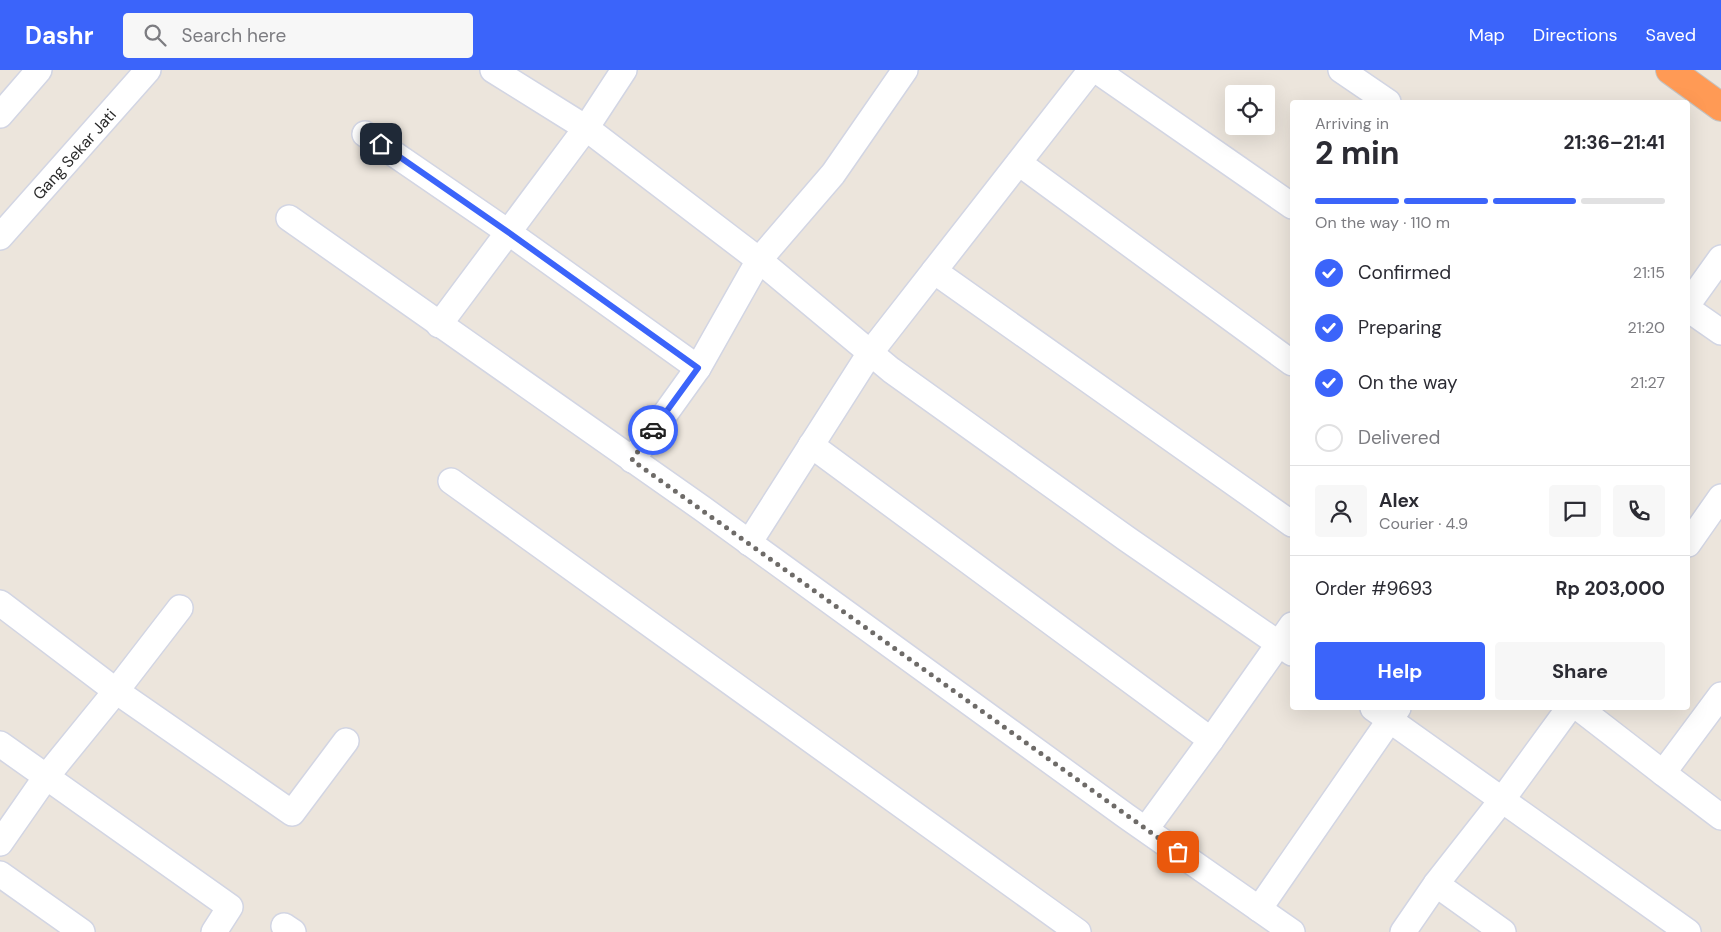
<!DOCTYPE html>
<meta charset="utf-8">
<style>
:root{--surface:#fff;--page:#f7f7f7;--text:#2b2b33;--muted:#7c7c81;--line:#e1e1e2;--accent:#3b64fa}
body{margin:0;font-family:"DM Sans",sans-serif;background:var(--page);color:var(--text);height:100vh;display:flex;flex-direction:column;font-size:19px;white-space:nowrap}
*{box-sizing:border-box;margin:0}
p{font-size:16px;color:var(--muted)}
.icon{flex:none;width:28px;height:28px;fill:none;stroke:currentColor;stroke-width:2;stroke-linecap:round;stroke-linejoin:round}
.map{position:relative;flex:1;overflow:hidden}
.panel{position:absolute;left:1290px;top:30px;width:400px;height:610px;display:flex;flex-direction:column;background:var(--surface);border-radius:5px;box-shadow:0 5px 20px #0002}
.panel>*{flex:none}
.buttons{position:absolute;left:1225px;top:15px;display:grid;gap:10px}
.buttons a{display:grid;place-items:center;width:50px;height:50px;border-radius:5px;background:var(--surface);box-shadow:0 5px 20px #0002;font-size:25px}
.pin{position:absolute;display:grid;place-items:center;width:42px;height:42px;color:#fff;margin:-21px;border-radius:10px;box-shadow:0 2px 8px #0006}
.courier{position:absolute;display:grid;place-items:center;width:50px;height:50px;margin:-25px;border:4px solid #3b64fa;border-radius:50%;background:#fff;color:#222;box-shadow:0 1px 6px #0007}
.summary em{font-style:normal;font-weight:700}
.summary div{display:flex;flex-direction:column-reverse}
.summary{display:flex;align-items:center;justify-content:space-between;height:85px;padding:0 25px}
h1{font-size:32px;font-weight:700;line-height:38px}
.bar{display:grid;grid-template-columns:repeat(4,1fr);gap:8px 5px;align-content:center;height:60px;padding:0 25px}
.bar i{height:6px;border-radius:4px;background:var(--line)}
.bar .on{background:var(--accent)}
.bar p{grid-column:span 4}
.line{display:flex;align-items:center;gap:12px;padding:0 25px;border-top:1px solid var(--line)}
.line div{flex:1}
.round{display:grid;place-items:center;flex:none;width:52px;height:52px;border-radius:5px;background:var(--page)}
ol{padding:0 25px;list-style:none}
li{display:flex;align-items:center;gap:15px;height:55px}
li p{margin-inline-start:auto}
li .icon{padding:5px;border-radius:50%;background:var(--accent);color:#fff;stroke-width:4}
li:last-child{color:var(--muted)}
li i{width:28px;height:28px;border:2px solid var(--line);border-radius:50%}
.button{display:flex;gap:10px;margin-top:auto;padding:10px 25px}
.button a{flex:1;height:58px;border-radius:5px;background:var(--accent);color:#fff;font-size:20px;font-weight:700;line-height:58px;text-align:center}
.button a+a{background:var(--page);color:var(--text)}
header{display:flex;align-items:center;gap:30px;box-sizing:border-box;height:70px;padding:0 25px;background:var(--accent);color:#fff}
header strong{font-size:24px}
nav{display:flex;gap:28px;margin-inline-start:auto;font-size:18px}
.search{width:350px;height:45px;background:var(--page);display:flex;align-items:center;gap:12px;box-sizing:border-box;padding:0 18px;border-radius:5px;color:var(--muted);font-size:19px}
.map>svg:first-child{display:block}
</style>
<header>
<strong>Dashr</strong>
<div class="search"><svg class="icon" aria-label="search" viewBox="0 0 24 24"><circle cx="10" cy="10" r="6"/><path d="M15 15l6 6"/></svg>Search here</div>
<nav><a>Map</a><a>Directions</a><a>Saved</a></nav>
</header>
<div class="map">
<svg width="1721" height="862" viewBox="0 0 1721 862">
<rect width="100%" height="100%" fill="#ece5dc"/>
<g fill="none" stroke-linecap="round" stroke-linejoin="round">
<defs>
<g id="street">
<polyline points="493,0 586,58 759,190 891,300 1127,469 1292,583"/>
<polyline points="1096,0 1292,136"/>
<polyline points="1341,0 1388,32"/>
<polyline points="0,45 39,0"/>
<polyline points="365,64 508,162 698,298"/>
<polyline points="1019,93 1292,293"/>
<polyline points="289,148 703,439 1126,746 1292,862"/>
<polyline points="0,167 148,0"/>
<polyline points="934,201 1292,454"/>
<polyline points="1688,234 1721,188"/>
<polyline points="1688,239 1721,262"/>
<polyline points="439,255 586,58 624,0"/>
<polyline points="811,375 1211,670"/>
<polyline points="632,390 698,298 759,190 833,104 905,0"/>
<polyline points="451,411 1078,862"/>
<polyline points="749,473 870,283 1091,0"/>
<polyline points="1688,474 1721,427"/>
<polyline points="0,533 116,621 292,743 346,671"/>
<polyline points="1721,625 1663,703 1721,747"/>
<polyline points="1373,638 1688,862"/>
<polyline points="1579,638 1663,703"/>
<polyline points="0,674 230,837 214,862"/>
<polyline points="1146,759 1211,670 1292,555"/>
<polyline points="0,773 46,707 116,621 180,538"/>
<polyline points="0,804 82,862"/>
<polyline points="1436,814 1503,862"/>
<polyline points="1259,839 1398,638"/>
<polyline points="284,856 293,862"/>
<polyline points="1403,862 1436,814 1502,730 1569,638"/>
</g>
<polyline id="highway" points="1670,0 1721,37"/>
</defs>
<use href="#street" stroke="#d2d5e3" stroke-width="28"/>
<use href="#highway" stroke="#c3c3c3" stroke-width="30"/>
<use href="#street" stroke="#fff" stroke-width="25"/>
<use href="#highway" stroke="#ff9a55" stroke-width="28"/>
</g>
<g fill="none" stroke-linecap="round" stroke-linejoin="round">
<polyline stroke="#6e6b68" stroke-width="5" stroke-dasharray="0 9" points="653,360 632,390 1178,782"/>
<polyline stroke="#3b64fa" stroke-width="6" points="381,74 508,162 698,298 653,360"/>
</g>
<g text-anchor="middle" stroke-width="4" stroke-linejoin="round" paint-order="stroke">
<g font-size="16" fill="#2a2a2a" stroke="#fff">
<text transform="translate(74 84) rotate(-48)" y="6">Gang Sekar Jati</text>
</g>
</g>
</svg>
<div class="buttons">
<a><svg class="icon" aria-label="locate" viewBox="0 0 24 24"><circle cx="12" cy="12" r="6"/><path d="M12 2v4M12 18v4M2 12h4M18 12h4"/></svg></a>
</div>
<div class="pin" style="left:1178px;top:782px;background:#ea580c"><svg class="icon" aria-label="bag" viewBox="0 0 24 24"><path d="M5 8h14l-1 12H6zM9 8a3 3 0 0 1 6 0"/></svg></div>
<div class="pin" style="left:381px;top:74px;background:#1f2937"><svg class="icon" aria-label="home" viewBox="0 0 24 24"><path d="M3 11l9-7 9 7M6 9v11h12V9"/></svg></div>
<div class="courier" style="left:653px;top:360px"><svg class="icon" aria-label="car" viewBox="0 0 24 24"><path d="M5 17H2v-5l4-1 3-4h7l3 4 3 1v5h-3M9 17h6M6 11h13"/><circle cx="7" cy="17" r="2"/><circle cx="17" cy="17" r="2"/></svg></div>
<section class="panel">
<div class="summary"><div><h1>2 min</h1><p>Arriving in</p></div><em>21:36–21:41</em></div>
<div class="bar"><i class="on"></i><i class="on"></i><i class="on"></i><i></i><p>On the way · 110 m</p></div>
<ol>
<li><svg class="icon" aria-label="check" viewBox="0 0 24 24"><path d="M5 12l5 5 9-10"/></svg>Confirmed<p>21:15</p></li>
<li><svg class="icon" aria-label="check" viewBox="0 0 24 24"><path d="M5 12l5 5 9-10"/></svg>Preparing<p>21:20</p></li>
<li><svg class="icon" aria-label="check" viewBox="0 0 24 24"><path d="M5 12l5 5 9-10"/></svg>On the way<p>21:27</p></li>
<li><i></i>Delivered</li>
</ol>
<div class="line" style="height:90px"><a class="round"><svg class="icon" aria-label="person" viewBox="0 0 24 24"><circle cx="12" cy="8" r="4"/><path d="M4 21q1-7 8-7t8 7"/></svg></a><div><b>Alex</b><p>Courier · 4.9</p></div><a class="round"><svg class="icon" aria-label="chat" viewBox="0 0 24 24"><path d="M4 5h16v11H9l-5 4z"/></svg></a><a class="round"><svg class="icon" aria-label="phone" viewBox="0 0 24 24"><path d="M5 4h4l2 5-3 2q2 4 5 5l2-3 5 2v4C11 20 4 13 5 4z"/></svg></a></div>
<div class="line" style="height:65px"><div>Order #9693</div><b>Rp 203,000</b></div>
<div class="button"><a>Help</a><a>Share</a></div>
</section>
</div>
